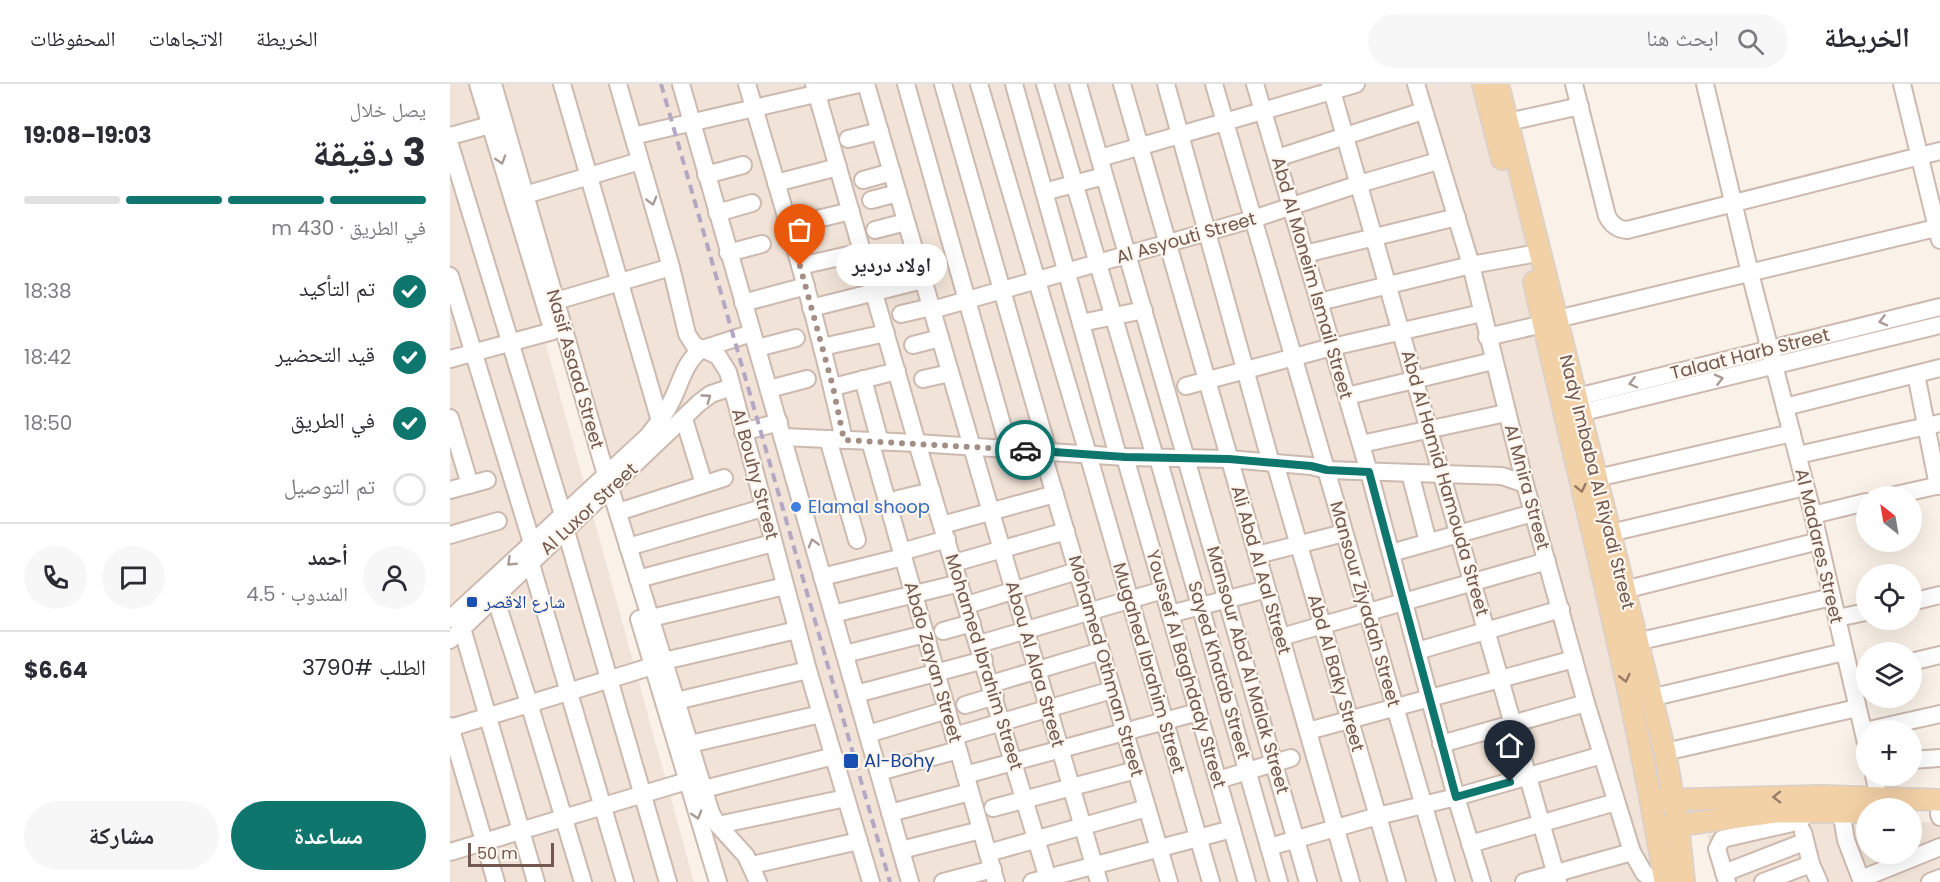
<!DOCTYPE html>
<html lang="ar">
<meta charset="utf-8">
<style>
:root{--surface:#fff;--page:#f7f7f7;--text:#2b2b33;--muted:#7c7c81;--line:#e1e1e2;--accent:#0f766e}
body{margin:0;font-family:Poppins,"Noto Naskh Arabic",sans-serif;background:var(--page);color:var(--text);direction:rtl;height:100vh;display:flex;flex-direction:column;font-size:22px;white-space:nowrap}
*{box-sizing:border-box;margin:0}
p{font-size:20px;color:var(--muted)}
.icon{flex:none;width:33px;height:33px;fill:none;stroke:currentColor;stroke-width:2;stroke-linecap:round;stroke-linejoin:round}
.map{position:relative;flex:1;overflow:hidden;direction:ltr}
.side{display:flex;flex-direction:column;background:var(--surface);width:450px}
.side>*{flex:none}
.needle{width:39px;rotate:329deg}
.buttons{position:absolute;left:1406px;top:402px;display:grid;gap:12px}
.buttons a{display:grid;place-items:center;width:66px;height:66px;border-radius:50%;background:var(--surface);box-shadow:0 6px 24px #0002;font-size:30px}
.scale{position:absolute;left:18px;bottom:15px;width:86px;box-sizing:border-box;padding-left:6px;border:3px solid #72584e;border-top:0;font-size:16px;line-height:21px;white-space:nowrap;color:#72584e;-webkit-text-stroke:4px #fdf6ee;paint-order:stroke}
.pin{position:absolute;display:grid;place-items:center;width:51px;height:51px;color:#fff;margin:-62px -26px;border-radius:50% 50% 50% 0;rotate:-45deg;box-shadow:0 0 6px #0007}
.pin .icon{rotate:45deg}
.courier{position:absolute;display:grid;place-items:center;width:60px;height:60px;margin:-30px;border:4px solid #0f766e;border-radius:50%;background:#fff;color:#222;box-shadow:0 2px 8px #0007}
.bubble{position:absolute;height:42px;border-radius:21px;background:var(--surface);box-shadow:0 6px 24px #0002;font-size:20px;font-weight:700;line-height:42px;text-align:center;direction:rtl}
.overview em{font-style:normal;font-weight:700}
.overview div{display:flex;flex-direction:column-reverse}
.overview{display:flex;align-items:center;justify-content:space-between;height:102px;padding:0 24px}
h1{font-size:39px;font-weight:700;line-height:45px}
.bar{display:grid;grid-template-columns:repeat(4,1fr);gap:9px 6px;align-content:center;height:72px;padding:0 24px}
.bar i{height:8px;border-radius:4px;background:var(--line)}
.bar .current{background:var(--accent)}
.bar p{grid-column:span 4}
.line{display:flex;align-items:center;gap:15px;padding:0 24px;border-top:2px solid var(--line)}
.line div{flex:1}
.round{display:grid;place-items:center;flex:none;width:63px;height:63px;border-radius:32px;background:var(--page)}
ol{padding:0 24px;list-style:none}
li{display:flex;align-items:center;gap:18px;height:66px}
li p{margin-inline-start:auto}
li .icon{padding:6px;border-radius:50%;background:var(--accent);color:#fff;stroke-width:4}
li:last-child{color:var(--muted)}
li i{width:33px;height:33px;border:3px solid var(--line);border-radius:50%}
.primary-button{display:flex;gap:12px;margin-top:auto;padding:12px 24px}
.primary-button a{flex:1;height:69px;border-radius:36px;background:var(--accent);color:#fff;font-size:24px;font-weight:700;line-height:69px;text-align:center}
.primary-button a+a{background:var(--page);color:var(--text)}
header{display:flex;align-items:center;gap:36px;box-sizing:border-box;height:84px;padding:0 30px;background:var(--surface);border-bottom:2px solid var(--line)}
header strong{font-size:28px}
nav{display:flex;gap:33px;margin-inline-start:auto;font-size:21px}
.search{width:420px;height:54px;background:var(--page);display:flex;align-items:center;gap:15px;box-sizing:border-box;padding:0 21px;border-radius:33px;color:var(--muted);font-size:22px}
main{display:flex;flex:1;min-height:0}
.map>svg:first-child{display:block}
</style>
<header>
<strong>الخريطة</strong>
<div class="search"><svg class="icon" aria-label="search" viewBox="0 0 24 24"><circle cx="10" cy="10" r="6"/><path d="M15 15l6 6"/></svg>ابحث هنا</div>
<nav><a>الخريطة</a><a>الاتجاهات</a><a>المحفوظات</a></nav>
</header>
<main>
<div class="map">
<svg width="1490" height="798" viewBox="0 0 1490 798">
<rect width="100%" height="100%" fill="#faf2e8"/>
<g fill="#f1e3d7">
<polygon points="0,0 24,0 244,798 0,798"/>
<polygon points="49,0 1041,0 1215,704 1218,775 1222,798 268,798"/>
<polygon points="1345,734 1416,736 1416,770 1461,770 1461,738 1490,739 1490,798 1272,798 1257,751"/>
</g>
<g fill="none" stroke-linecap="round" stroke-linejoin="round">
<defs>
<g id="minor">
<polyline points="28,0 100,238"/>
<polyline points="43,0 156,391 261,729 268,741 296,772 308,798"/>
<polyline points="112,0 210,337"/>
<polyline points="168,0 221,183 237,250 244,261 268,272 278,288 358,586 421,798"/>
<polyline points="231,0 460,798"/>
<path d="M297 0C332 118 368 236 394 356"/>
<polyline points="364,0 467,359 599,798"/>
<polyline points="416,0 649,798"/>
<polyline points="456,0 559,365"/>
<polyline points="493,0 598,367"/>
<polyline points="529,0 638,370 761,798"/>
<polyline points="564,0 668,372"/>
<polyline points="595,0 705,373"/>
<polyline points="628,0 858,798"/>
<polyline points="672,0 901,798"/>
<polyline points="716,0 821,379"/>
<polyline points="764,0 996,798"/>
<polyline points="805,0 919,388 1006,713 1032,798"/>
<polyline points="880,0 1108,798"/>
<polyline points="966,0 1021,181 1075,400 1136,619 1182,768 1194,789 1205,798"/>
<path d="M1124 0 1157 132C1162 141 1167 145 1177 146L1490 67"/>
<polyline points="1255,0 1300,189 1363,431 1416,659"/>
<polyline points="1452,0 1490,156"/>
<polyline points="1058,38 1130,22"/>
<polyline points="0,52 40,41"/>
<polyline points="183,52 409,0"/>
<polyline points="398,55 430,47"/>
<polyline points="0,61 113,431"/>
<polyline points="650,74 906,0"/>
<polyline points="827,74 973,27"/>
<polyline points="256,91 293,81"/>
<polyline points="413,96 442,88"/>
<polyline points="326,99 388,83"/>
<polyline points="594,108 654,92"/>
<polyline points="75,111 190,77"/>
<polyline points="421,116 448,109"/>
<polyline points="267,129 302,119"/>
<polyline points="338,142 401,127"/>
<polyline points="425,146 456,138"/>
<polyline points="278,169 312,160"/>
<polyline points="855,170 1007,133"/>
<polyline points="350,182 412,168"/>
<polyline points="0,192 82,459"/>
<polyline points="106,217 221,183"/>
<polyline points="869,218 1021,181 1077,171"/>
<polyline points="293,219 356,202"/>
<polyline points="361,224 473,196"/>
<polyline points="482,226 803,135 909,100 988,77"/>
<polyline points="451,230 481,223"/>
<polyline points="1107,235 1490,143"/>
<polyline points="631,239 694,226"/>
<polyline points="1037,253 1093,240"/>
<polyline points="463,261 490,254"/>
<polyline points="372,263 436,249"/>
<polyline points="307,264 346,254"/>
<polyline points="0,275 103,247"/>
<polyline points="1466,290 1488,402"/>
<polyline points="413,295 430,358"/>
<polyline points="473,295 500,289"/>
<polyline points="736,302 882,263 1032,229"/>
<polyline points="383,303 447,287"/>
<polyline points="319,305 357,295"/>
<polyline points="897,312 1043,277"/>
<polyline points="1115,316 1490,223"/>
<polyline points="1335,323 1490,284"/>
<polyline points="1121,331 1490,241"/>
<polyline points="0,334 20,401"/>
<polyline points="234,335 254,400"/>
<polyline points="293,348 329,338"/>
<polyline points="333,353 467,359 675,373 779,375 861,382 877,386 1052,392 1075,400"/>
<polyline points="378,355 407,456"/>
<polyline points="420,357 546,798"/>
<polyline points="911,360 1056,329"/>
<polyline points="592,367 719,798"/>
<polyline points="1348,371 1490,339"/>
<polyline points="675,373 797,798"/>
<polyline points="708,374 829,798"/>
<polyline points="825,379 947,798"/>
<polyline points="960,389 978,458"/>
<polyline points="1147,394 1342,349"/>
<polyline points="0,406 37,396"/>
<polyline points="1441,412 1490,401"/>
<polyline points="448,415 482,407"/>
<polyline points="168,428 274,394"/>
<polyline points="1363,431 1416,418"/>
<polyline points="492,441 605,410"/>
<polyline points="116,447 218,798"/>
<polyline points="1160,449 1355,403"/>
<polyline points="0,451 48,437"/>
<polyline points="178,463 313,424"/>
<polyline points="451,468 497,455"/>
<polyline points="941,469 1083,429"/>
<polyline points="807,471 894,449"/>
<polyline points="504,479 616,447"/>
<polyline points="81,480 175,798"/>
<polyline points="372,493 453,473"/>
<polyline points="188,495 323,459"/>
<polyline points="1174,506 1369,457"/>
<polyline points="45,513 79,619 133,798"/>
<polyline points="1461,518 1490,511"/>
<polyline points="517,521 627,487"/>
<polyline points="383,530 510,499"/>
<polyline points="720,530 817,505"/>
<polyline points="201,534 335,502"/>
<polyline points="1387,534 1416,528"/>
<path d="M0 535 197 353C206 342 215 331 221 318 231 299 234 278 252 265L302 249"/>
<polyline points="189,535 268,798"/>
<polyline points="12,544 86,798"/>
<polyline points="493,547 522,539"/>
<polyline points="831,553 1097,477"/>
<polyline points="0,556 249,319 261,310 282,303"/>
<polyline points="1186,558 1382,513"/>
<polyline points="529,560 713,506"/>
<polyline points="967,567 1111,525"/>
<polyline points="395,570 475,550"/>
<polyline points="214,577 347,546"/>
<polyline points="1461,578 1490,571"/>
<polyline points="541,600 651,567"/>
<polyline points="406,610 534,576"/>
<polyline points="1200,614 1394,568"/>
<polyline points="226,617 358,586"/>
<polyline points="515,621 545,612"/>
<polyline points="0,642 46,798"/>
<polyline points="0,644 203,582"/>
<polyline points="1419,646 1490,630"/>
<polyline points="858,647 1124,575"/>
<polyline points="418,650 497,626"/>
<polyline points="504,652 662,606"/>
<polyline points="240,660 371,630"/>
<polyline points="991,660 1136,619"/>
<polyline points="1215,668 1407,624"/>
<polyline points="1461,676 1490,674"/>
<polyline points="429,688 508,666"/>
<polyline points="515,691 748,628"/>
<polyline points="1424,692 1429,713"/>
<polyline points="768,696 841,674"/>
<polyline points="254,705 384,672"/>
<polyline points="543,724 686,686"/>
<polyline points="1391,727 1396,756 1412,798"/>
<polyline points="440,729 520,708"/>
<polyline points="1489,730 1490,733"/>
<polyline points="268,741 396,714"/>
<polyline points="1353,748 1361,780 1369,798"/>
<polyline points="1020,760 1166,718"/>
<polyline points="819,763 928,732 1006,713 1152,671"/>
<polyline points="451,766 531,746"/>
<polyline points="0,768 237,697"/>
<polyline points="538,769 697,724"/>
<polyline points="302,781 409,757"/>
<polyline points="1274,789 1354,758"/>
<polyline points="1411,795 1490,763"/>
<polyline points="493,798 543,785"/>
<polyline points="582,798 782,745"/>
<polyline points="1074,798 1182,768"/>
<polyline points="1277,798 1267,765 1272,755 1351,737"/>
<polyline points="1313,798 1361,780"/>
<polyline points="1480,798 1490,794"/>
</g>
<g id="major">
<polyline points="1033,0 1052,75"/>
<polyline points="1048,0 1215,668 1228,741 1234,798"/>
<path d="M1084 198C1129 398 1182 596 1215 798"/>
<polyline points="1211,716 1373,712 1490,716"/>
<polyline points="1216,743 1325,728 1416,728"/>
</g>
</defs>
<use href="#minor" stroke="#ccb9af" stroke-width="20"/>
<use href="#major" stroke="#d8d0cd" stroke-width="24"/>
<use href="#minor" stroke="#fff" stroke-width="16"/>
<use href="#major" stroke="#f3d1a6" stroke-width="21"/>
<polyline stroke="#b4a7c3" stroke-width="4" stroke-dasharray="9 6" stroke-linecap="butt" points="211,0 440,798"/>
</g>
<defs><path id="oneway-chevron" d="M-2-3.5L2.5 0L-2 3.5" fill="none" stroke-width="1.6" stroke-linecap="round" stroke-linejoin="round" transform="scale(1.5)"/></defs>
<g stroke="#aa9b95">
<use href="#oneway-chevron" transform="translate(51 76) rotate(73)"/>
<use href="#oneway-chevron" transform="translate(202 117) rotate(74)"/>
<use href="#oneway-chevron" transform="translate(1433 237) rotate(166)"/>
<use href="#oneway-chevron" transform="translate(1269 295) rotate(-14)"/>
<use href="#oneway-chevron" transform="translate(1183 299) rotate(166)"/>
<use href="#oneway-chevron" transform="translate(257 314) rotate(-36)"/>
<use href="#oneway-chevron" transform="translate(363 459) rotate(-106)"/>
<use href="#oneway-chevron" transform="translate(61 478) rotate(137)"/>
<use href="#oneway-chevron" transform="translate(247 731) rotate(73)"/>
</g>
<g stroke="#997c68">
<use href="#oneway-chevron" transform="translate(1131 404) rotate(77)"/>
<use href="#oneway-chevron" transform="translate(1175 594) rotate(77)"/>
<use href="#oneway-chevron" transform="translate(1327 713) rotate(179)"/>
</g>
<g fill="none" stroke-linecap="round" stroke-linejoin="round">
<polyline stroke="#a28e84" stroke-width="6" stroke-dasharray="0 10.8" points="350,182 383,303 394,356 575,366"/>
<polyline stroke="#0f766e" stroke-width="8" points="575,366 675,373 779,375 861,382 877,386 919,388 1006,713 1060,698"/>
</g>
<circle fill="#3f7fe0" stroke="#fdf6ee" stroke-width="2" cx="346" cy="423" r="6"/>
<g fill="#1a4fb4" stroke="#fdf6ee" stroke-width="2">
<rect x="16" y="512" width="12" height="12" rx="3"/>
<rect x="393" y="669" width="16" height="16" rx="3"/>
</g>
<g text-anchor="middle" stroke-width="4.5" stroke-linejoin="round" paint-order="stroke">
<g font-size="18" fill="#72584e" stroke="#fdf6ee">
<text transform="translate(736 154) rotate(-16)" y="6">Al Asyouti Street</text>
<text transform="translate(862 194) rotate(74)" y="6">Abd Al Moneim Ismail Street</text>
<text transform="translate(1300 270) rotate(-14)" y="6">Talaat Harb Street</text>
<text transform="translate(125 285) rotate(74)" y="6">Nasif Asaad Street</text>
<text transform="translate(305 390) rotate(75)" y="6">Al Bouhy Street</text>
<text transform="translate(1147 398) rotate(76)" y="6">Nady Imbaba Al Riyadi Street</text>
<text transform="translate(995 399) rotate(74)" y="6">Abd Al Hamid Hamouda Street</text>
<text transform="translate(1077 403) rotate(75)" y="6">Al Mnira Street</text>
<text transform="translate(139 425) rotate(-43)" y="6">Al Luxor Street</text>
<text transform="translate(1369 462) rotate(77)" y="6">Al Madares Street</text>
<text transform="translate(811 486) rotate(74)" y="6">Ali Abd Al Aal Street</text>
<text transform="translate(915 520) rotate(74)" y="6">Mansour Ziyadah Street</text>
<text transform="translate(483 578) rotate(74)" y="6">Abdo Zayan Street</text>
<text transform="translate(534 578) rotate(73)" y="6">Mohamed Ibrahim Street</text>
<text transform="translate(585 580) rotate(74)" y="6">Abou Al Alaa Street</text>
<text transform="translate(656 582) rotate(74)" y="6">Mohamed Othman Street</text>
<text transform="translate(699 584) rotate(74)" y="6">Mugahed Ibrahim Street</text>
<text transform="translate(736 585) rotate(74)" y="6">Youssef Al Baghdady Street</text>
<text transform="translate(769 586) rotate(74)" y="6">Sayed Khatab Street</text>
<text transform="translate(798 586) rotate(74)" y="6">Mansour Abd Al Malak Street</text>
<text transform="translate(886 589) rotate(74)" y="6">Abd Al Baky Street</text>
</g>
<g font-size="18" fill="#366cbe" stroke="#fdf6ee" text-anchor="start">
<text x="358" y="429">Elamal shoop</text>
</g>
<g font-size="18" fill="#164399" stroke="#fdf6ee" text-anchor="start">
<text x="34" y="524">شارع الاقصر</text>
<text x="414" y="683">Al-Bohy</text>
</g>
</g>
</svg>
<div class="buttons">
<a><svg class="needle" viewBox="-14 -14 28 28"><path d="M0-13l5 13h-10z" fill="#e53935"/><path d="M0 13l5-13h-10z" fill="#7c7c81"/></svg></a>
<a><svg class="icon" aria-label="locate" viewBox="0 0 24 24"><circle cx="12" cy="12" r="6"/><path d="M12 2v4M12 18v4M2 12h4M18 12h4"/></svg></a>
<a><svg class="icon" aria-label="layers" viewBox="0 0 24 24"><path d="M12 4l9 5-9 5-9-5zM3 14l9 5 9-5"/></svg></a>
<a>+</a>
<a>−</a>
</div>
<div class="scale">50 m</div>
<div class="pin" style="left:350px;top:182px;background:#ea580c"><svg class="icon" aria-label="bag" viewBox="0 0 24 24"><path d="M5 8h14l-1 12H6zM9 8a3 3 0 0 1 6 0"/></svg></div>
<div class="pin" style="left:1060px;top:698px;background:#1f2937"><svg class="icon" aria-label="home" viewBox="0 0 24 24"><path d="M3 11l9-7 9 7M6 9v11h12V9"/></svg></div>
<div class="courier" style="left:575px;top:366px"><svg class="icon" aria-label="car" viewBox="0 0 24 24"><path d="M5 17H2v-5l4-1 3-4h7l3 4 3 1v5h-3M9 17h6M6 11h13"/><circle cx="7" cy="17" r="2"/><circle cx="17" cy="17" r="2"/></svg></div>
<div class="bubble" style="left:386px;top:160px;width:111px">اولاد دردير</div>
</div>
<section class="side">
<div class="overview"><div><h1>3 دقيقة</h1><p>يصل خلال</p></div><em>19:03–19:08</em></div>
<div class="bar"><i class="current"></i><i class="current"></i><i class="current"></i><i></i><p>في الطريق · 430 m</p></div>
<ol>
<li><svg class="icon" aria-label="check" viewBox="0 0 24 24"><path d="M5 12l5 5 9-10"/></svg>تم التأكيد<p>18:38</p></li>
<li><svg class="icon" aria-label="check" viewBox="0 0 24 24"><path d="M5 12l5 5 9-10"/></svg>قيد التحضير<p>18:42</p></li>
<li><svg class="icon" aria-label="check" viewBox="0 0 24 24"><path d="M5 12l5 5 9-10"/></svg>في الطريق<p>18:50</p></li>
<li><i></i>تم التوصيل</li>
</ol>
<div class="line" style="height:108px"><a class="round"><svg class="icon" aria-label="person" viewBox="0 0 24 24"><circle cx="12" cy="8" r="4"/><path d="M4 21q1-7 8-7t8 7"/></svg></a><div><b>أحمد</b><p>المندوب · 4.5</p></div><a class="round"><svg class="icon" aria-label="chat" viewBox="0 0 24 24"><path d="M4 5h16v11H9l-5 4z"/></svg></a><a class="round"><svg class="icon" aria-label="phone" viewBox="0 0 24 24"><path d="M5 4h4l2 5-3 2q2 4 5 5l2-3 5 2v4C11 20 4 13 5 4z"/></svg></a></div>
<div class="line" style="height:78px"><div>الطلب #3790</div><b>$6.64</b></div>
<div class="primary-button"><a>مساعدة</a><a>مشاركة</a></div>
</section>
</main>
